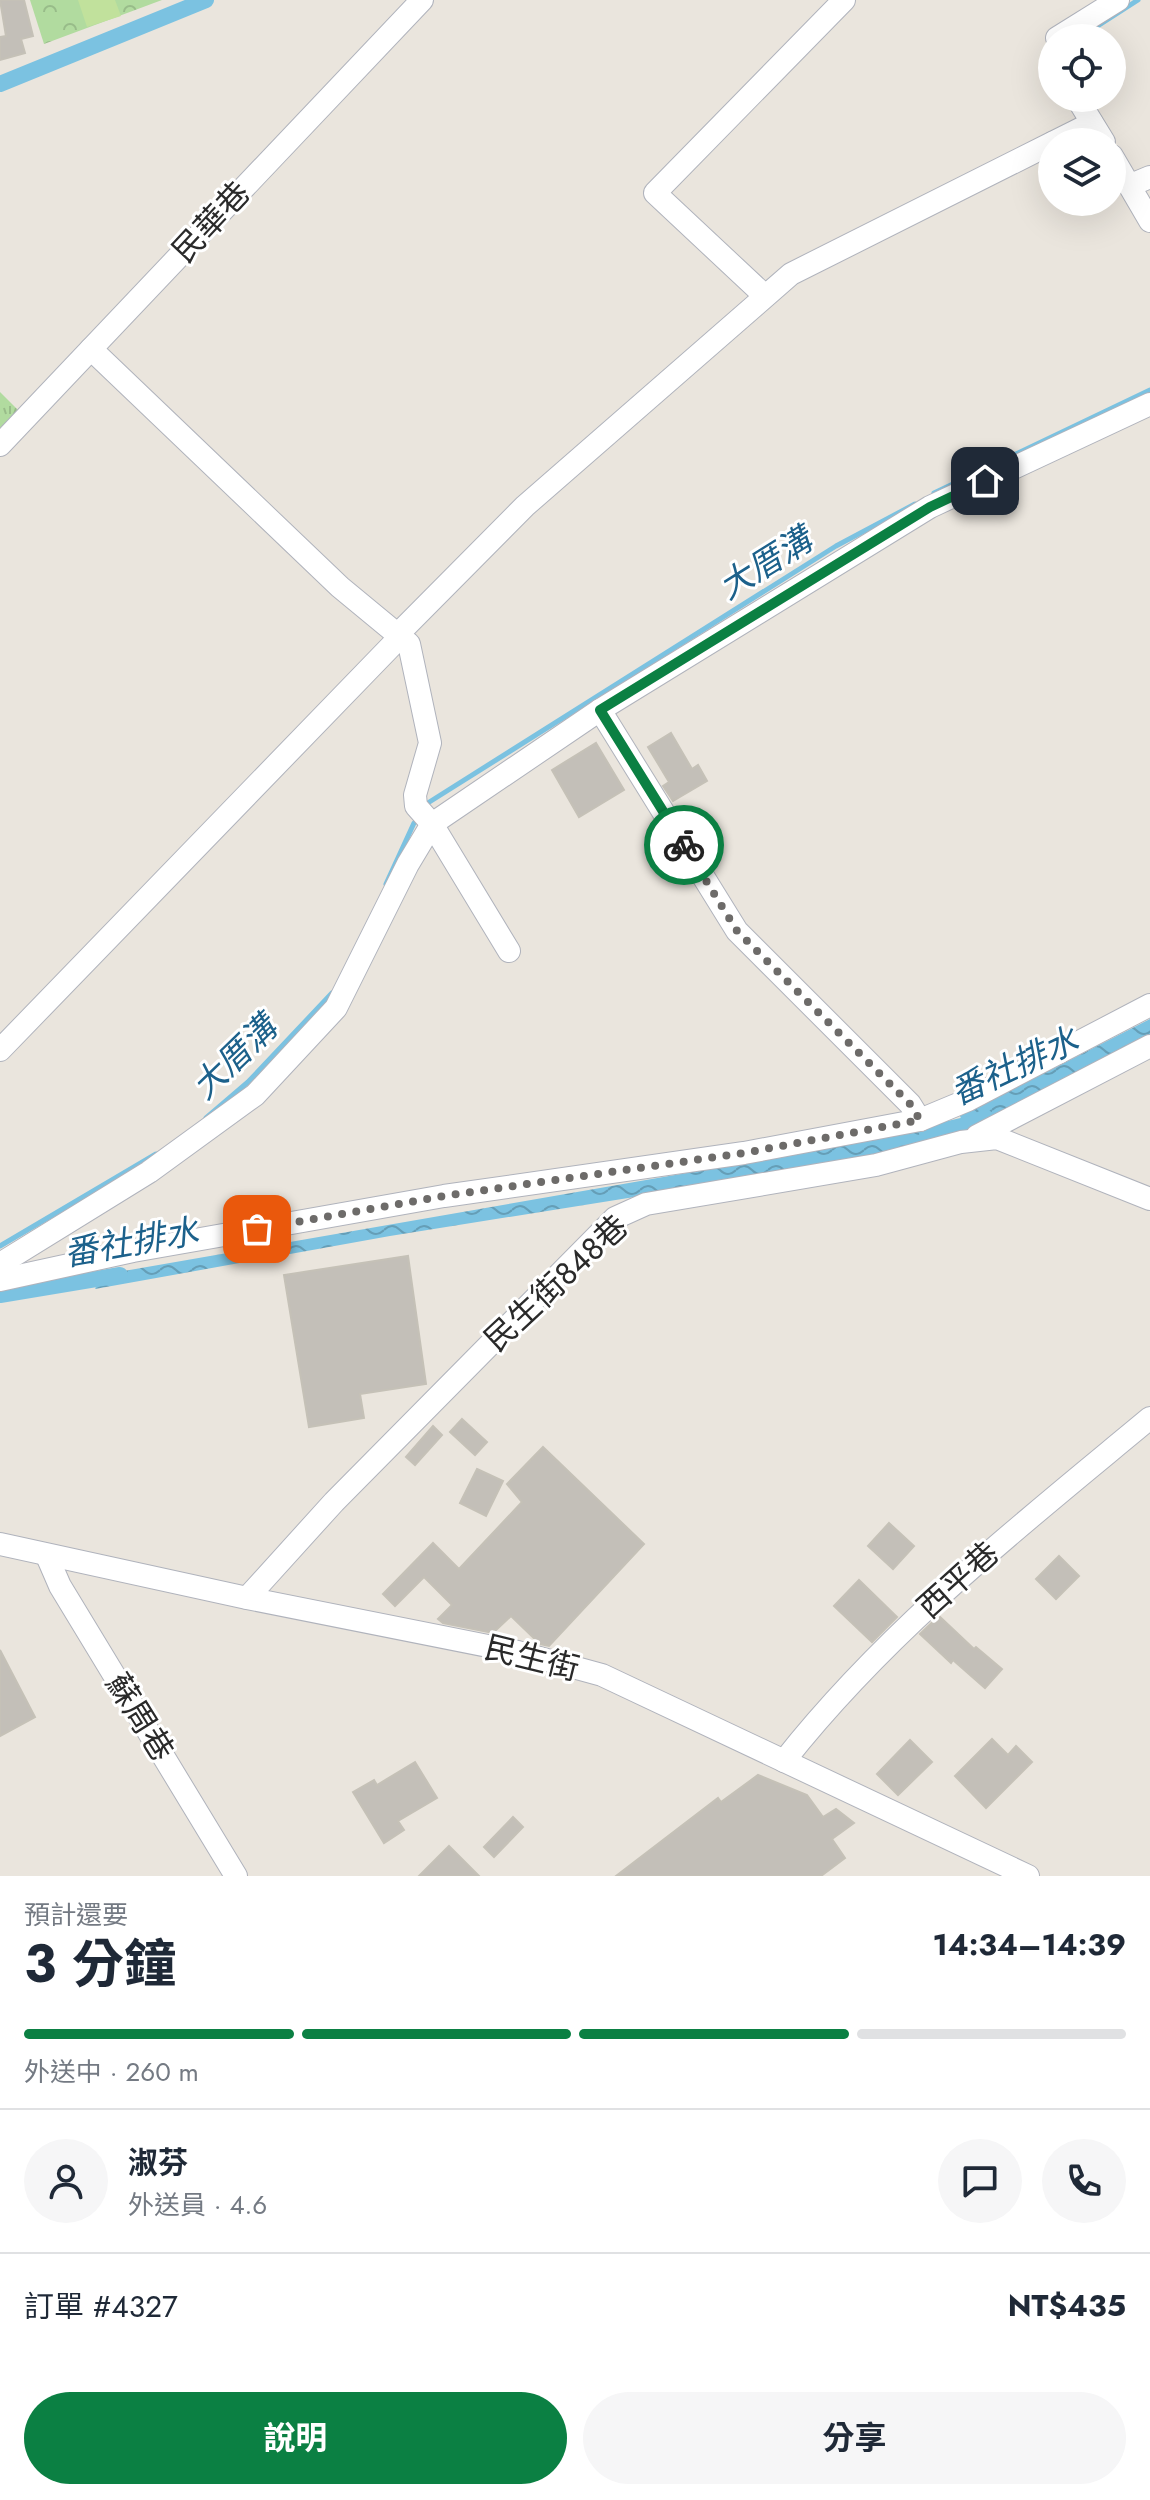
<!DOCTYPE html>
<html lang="zh-TW">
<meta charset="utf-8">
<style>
:root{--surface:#fff;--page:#f6f6f7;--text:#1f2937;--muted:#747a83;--line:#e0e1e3;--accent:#0b8043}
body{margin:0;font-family:Jost,"Noto Sans TC",sans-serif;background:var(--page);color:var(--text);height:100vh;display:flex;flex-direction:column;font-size:30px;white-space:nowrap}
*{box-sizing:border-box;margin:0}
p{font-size:26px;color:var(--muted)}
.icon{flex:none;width:44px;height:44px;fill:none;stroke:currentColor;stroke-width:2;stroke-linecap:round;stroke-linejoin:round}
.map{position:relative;height:1876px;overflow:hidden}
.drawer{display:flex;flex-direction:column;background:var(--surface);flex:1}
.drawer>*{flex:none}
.fabs{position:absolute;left:1038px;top:24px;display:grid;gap:16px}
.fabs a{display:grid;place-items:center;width:88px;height:88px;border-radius:50%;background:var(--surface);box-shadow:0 8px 32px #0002;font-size:40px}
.pin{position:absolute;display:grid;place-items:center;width:68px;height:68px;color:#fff;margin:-34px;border-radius:16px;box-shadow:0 4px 12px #0006}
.courier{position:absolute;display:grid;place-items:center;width:80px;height:80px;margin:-40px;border:6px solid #0b8043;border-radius:50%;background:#fff;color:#222;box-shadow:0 2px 10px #0007}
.headline em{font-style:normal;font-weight:700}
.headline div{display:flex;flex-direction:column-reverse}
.headline{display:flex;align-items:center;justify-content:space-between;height:136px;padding:0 24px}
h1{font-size:52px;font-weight:700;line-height:60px}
.bar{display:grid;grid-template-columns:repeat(4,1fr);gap:12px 8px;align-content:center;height:96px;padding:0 24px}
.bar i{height:10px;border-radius:6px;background:var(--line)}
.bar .on{background:var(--accent)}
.bar p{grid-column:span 4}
.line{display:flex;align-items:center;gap:20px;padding:0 24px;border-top:2px solid var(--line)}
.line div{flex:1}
.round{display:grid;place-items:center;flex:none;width:84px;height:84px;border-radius:42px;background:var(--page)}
.button{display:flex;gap:16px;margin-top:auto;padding:16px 24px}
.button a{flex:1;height:92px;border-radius:48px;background:var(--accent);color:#fff;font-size:32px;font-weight:700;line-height:92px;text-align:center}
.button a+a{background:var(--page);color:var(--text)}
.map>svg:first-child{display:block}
</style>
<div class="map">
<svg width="1150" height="1876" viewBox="0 0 1150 1876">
<defs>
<pattern id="grass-tufts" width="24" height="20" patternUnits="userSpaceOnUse" patternTransform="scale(2)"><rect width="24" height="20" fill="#b1db9f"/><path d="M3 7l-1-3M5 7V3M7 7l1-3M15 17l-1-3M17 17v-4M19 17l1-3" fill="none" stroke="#98bc89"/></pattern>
<pattern id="park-crowns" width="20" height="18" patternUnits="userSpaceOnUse" patternTransform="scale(2)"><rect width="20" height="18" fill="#b1db9f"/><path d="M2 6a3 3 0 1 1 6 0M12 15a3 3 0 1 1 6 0" fill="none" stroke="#98bc89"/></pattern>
<pattern id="water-waves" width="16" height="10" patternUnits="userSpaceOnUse" patternTransform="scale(2)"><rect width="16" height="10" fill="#7bc2e1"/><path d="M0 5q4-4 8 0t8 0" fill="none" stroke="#659eb7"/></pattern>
</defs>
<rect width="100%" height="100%" fill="#eae5dd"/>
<polygon fill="url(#grass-tufts)" points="0,392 18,410 0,428"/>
<polygon fill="url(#park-crowns)" points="30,0 162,0 44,44"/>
<polygon fill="#c1e19c" points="78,0 115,0 121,16 87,27"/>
<g fill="url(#water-waves)">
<polygon points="1150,1019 1150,1044 967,1132 960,1116"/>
<polygon points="942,1124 949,1138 816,1168 390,1236 95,1289 101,1275 818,1150"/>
</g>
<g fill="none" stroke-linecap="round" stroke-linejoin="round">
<g stroke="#7bc2e1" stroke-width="5">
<polyline points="1079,38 1138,0"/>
<polyline points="934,493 1150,390"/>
<polyline points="423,806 836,546 915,504"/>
<polyline points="386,884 414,823"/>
<polyline points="206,1118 248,1082 332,993"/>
<polyline points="0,1246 156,1154"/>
</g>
<g stroke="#7bc2e1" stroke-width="16">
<polyline points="0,84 206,0"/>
<polyline points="927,1134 974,1123 985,1117"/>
<polyline points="0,1295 120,1275"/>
</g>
</g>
<g fill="#c3bfb8" stroke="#c5c1b7" stroke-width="2">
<polygon points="0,0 24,0 33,36 21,39 25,53 0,60 0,37 6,36"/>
<polygon points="671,733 692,769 698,765 707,781 673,801 663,786 669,782 648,747"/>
<polygon points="596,743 624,790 579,817 552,770"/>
<polygon points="408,1256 426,1384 360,1394 364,1418 309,1427 284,1275"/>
<polygon points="462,1419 487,1442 475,1455 450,1432"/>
<polygon points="433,1426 442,1435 415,1465 406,1457"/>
<polygon points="543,1447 644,1544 549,1646 540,1644 511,1616 493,1633 443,1623 438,1619 452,1605 424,1577 395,1606 383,1594 433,1543 459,1569 522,1502 507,1484"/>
<polygon points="477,1469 503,1481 486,1516 460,1503"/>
<polygon points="889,1523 914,1546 893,1569 868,1546"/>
<polygon points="1059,1556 1079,1576 1056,1599 1036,1579"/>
<polygon points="859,1580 897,1617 872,1642 834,1606"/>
<polygon points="939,1616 974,1649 976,1647 1002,1669 985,1688 953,1660 951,1663 920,1634"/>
<polygon points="0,1650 35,1717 0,1736"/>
<polygon points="992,1739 1008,1755 1016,1746 1032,1762 986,1808 955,1776"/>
<polygon points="910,1740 932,1762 898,1795 877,1774"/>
<polygon points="415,1762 437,1798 398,1821 404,1830 384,1843 353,1792 374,1780 377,1785"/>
<polygon points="758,1775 807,1795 823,1817 836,1809 854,1823 832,1839 845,1858 821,1876 616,1876 718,1798 721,1802"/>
<polygon points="513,1817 523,1827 494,1857 484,1847"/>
<polygon points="449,1846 479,1876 419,1876"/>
</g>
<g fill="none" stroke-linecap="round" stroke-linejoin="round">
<defs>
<g id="minor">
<polyline points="1057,38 1118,0"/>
<polyline points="1077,98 1104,142"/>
<polyline points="1054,142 1092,123"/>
<polyline points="1112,156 1150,221"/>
<polyline points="1131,185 1150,177"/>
<polyline points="765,296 655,193 844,0"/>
<polyline points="91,349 340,587 409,644 430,743 415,795 416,806 432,824 509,951"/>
<polyline points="0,445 422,0"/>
<polyline points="600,710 737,931 910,1104 920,1120"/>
<polyline points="0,1050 399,638 404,628 525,506 791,274 1052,143"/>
<polyline points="977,1136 1150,1046"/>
<polyline points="0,1264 149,1172 255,1095 336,1008 408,864 432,824 600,710 930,507 1150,404"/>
<polyline points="0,1280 133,1251 444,1196 744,1153 920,1120 968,1100 1150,1005"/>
<polyline points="0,1544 247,1598 518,1652 602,1675 1028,1876"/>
<polyline points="47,1556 60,1586 236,1876"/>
<polyline points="247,1598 334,1502 615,1218 646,1204 876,1165 961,1142 997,1138 1150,1199"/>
<path d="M784 1761C888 1629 1021 1525 1150 1418"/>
</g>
</defs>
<use href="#minor" stroke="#b0b3bc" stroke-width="24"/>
<use href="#minor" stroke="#fff" stroke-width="22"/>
</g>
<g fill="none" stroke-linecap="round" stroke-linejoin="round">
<polyline stroke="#6d6b69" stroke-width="8" stroke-dasharray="0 14.4" points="257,1229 444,1196 744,1153 920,1120 910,1104 737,931 684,845"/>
<polyline stroke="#0b8043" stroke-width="10" points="684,845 600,710 930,507 985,481"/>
</g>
<g text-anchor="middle" stroke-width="6" stroke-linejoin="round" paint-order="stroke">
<g font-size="32" fill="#2a2a2a" stroke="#fff">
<text transform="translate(211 222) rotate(-47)" y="11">民華巷</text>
<text transform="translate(556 1283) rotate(-43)" y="11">民生街848巷</text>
<text transform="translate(958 1580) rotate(-42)" y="11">西平巷</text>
<text transform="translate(532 1658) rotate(14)" y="11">民生街</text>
<text transform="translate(140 1717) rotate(58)" y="11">蘇周巷</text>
</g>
<g font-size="34" font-style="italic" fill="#1c618b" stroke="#fff">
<text transform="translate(765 563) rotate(-32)" y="12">大厝溝</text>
<text transform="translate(234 1057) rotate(-44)" y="12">大厝溝</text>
<text transform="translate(1014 1066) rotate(-25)" y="12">番社排水</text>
<text transform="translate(131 1242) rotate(-10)" y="12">番社排水</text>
</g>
</g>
</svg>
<div class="fabs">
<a><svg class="icon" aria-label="locate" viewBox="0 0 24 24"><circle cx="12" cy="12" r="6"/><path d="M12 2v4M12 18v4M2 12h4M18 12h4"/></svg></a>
<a><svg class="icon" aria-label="layers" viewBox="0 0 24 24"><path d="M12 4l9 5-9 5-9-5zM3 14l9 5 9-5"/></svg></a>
</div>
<div class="pin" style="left:257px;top:1229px;background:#ea580c"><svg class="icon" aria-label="bag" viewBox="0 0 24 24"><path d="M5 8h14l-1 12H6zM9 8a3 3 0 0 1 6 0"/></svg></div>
<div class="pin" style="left:985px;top:481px;background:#1f2937"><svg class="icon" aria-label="home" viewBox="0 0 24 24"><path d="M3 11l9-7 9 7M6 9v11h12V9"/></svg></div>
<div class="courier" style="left:684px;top:845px"><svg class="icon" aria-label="bike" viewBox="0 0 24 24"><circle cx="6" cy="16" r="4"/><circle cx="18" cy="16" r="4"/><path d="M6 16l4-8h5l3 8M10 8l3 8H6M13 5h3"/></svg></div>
</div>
<section class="drawer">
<div class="headline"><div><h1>3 分鐘</h1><p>預計還要</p></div><em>14:34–14:39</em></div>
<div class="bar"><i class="on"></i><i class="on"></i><i class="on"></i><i></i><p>外送中 · 260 m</p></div>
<div class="line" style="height:144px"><a class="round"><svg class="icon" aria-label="person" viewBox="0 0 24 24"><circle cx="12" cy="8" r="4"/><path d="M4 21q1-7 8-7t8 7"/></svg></a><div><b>淑芬</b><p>外送員 · 4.6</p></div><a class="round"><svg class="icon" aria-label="chat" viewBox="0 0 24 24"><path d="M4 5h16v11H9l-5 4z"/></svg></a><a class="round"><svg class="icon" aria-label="phone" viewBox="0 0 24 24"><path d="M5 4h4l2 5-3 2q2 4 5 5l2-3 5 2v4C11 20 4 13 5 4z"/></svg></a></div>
<div class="line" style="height:104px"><div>訂單 #4327</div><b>NT$435</b></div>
<div class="button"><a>說明</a><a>分享</a></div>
</section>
